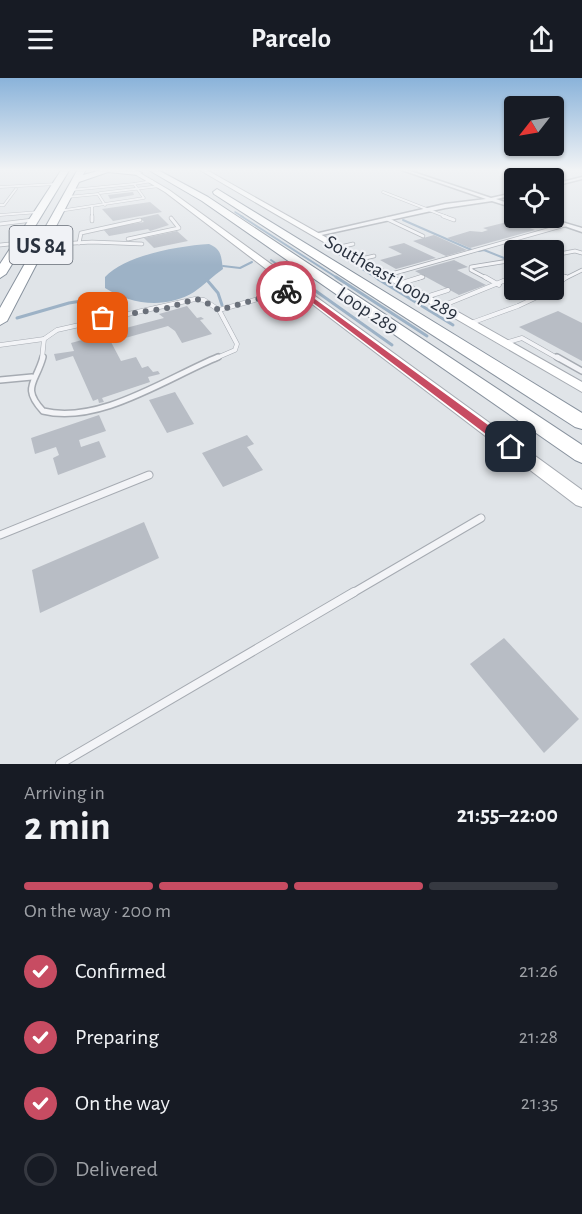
<!DOCTYPE html>
<meta charset="utf-8">
<style>
:root{--surface:#171b24;--page:#242831;--text:#f1f3f6;--muted:#9ea1a6;--line:#363941;--accent:#c74c62}
body{margin:0;font-family:"Alegreya Sans",sans-serif;background:var(--page);color:var(--text);height:100vh;display:flex;flex-direction:column;font-size:22px;white-space:nowrap}
*{box-sizing:border-box;margin:0}
p{font-size:20px;color:var(--muted)}
.icon{flex:none;width:33px;height:33px;fill:none;stroke:currentColor;stroke-width:2;stroke-linecap:round;stroke-linejoin:round}
.map{position:relative;height:686px;overflow:hidden}
.drawer{display:flex;flex-direction:column;background:var(--surface);flex:1}
.drawer>*{flex:none}
.needle{width:39px;rotate:239deg}
.fabs{position:absolute;left:504px;top:18px;display:grid;gap:12px}
.fabs a{display:grid;place-items:center;width:60px;height:60px;border-radius:6px;background:var(--surface);box-shadow:0 2px 4px #0004;font-size:30px}
.pin{position:absolute;display:grid;place-items:center;width:51px;height:51px;color:#fff;margin:-26px;border-radius:12px;box-shadow:0 3px 9px #0006}
.courier{position:absolute;display:grid;place-items:center;width:60px;height:60px;margin:-30px;border:4px solid #c74c62;border-radius:50%;background:#fff;color:#222;box-shadow:0 2px 8px #0007}
.headline em{font-style:normal;font-weight:600}
.headline div{display:flex;flex-direction:column-reverse}
.headline{display:flex;align-items:center;justify-content:space-between;height:102px;padding:0 24px}
h1{font-size:39px;font-weight:600;line-height:45px}
.bar{display:grid;grid-template-columns:repeat(4,1fr);gap:9px 6px;align-content:center;height:72px;padding:0 24px}
.bar i{height:8px;border-radius:4px;background:var(--line)}
.bar .active{background:var(--accent)}
.bar p{grid-column:span 4}
ol{padding:0 24px;list-style:none}
li{display:flex;align-items:center;gap:18px;height:66px}
li p{margin-inline-start:auto}
li .icon{padding:6px;border-radius:50%;background:var(--accent);color:#fff;stroke-width:4}
li:last-child{color:var(--muted)}
li i{width:33px;height:33px;border:3px solid var(--line);border-radius:50%}
header{display:flex;justify-content:space-between;align-items:center;height:78px;padding:0 24px;background:var(--surface);font-size:27px;font-weight:600}
.map>svg:first-child{display:block}
</style>
<header><svg class="icon" aria-label="menu" viewBox="0 0 24 24"><path d="M4 6h16M4 12h16M4 18h16"/></svg>Parcelo<svg class="icon" aria-label="share" viewBox="0 0 24 24"><path d="M12 15V3M7 8l5-5 5 5M5 13v7h14v-7"/></svg></header>
<div class="map">
<svg width="582" height="686" viewBox="0 0 582 686">
<rect width="100%" height="100%" fill="#e0e4e8"/>
<path fill="#9db2c6" d="M209 166C222 171 221 179 223 191 213 198 204 207 194 214 166 231 131 227 105 210V199C126 177 178 168 209 166Z"/>
<g fill="none" stroke-linecap="round" stroke-linejoin="round">
<polyline stroke="#9db2c6" stroke-width="1.5" points="235,134 243,139"/>
<g stroke="#9db2c6" stroke-width="2">
<polyline points="241,138 339,201"/>
<polyline points="403,142 474,173"/>
<polyline points="334,173 378,201"/>
<polyline points="479,173 484,172 514,184"/>
<polyline points="271,182 298,201"/>
<polyline points="223,188 240,190 252,184"/>
<polyline points="378,201 387,199"/>
</g>
<g stroke="#9db2c6" stroke-width="3">
<polyline points="296,199 392,267"/>
<polyline points="336,199 427,258"/>
<polyline points="376,199 385,199"/>
<polyline points="378,201 453,247"/>
<polyline points="207,202 218,215 222,227"/>
<polyline points="17,240 69,225 118,217"/>
</g>
</g>
<g fill="#b8bdc5">
<polygon points="133,114 134,117 110,121 108,117"/>
<polygon points="150,124 162,134 113,143 102,131"/>
<polygon points="158,136 169,147 150,153 148,151 109,158 103,151 144,144 140,140"/>
<polygon points="511,143 535,152 470,170 447,160 470,153 482,154 488,152 483,150"/>
<polygon points="177,153 188,163 154,170 144,160"/>
<polygon points="434,157 467,172 446,178 413,163"/>
<polygon points="404,165 436,180 396,191 380,182 402,176 388,169"/>
<polygon points="454,182 468,189 457,192 486,207 459,217 415,193"/>
<polygon points="187,228 197,240 201,239 204,241 200,242 212,256 182,265 175,253 168,248 111,264 121,283 136,279 142,290 148,288 153,294 158,293 160,296 148,299 150,304 102,320 104,324 99,325 98,321 93,323 73,278 56,283 54,276 74,273 71,265 115,253 114,250 120,248 122,251 164,240 159,236"/>
<polygon points="558,233 582,245 582,283 519,249"/>
<polygon points="175,314 194,346 167,355 149,322"/>
<polygon points="99,337 106,353 79,362 81,369 99,363 106,379 58,397 53,380 59,377 56,369 35,376 31,360"/>
<polygon points="247,357 254,366 247,369 263,392 223,409 202,375"/>
<polygon points="144,444 159,480 40,535 32,492"/>
<polygon points="504,560 579,641 544,675 470,586"/>
</g>
<g fill="none" stroke-linecap="round" stroke-linejoin="round">
<defs>
<g id="lane-far5">
<polyline points="134,106 152,103"/>
<polyline points="0,109 57,106"/>
<polyline points="383,114 447,139"/>
<polyline points="100,115 160,108"/>
<polyline points="67,119 98,116 105,127"/>
<polyline points="0,127 4,127 16,111"/>
<polyline points="92,129 92,139"/>
<polyline points="59,133 144,120 134,106 71,112"/>
<polyline points="0,137 39,134"/>
</g>
<g id="lane-far4">
<polyline points="92,138 92,143"/>
<polyline points="443,138 454,142"/>
<polyline points="387,141 423,158"/>
<polyline points="0,146 33,142"/>
<polyline points="128,161 179,150 171,140"/>
<polyline points="79,165 81,155 140,142"/>
<polyline points="0,167 19,165"/>
<polyline points="42,167 92,164 142,166"/>
<polyline points="340,169 353,166"/>
<polyline points="554,177 575,173 582,175"/>
<polyline points="361,181 374,178"/>
<polyline points="554,194 566,199"/>
<polyline points="388,197 565,147"/>
<polyline points="416,201 423,199"/>
<polyline points="488,201 471,192 471,189 514,182"/>
<polyline points="509,201 514,199"/>
<polyline points="564,201 582,192"/>
</g>
<g id="lane-far3">
<polyline points="485,199 499,207"/>
<polyline points="402,205 421,199"/>
<polyline points="554,210 566,199"/>
<polyline points="426,219 448,212"/>
<polyline points="442,228 513,199"/>
<polyline points="219,232 297,210"/>
<polyline points="471,245 518,228 552,212"/>
<polyline points="505,265 522,260 559,281"/>
<polyline points="0,267 44,261"/>
<polyline points="42,281 44,261 57,252 195,221 204,222 219,232"/>
<polyline points="214,281 235,272 237,266 219,232"/>
</g>
<g id="lane-far2">
<path d="M43 279C36 305 21 309 43 333 99 347 167 300 218 279"/>
<polyline points="557,279 582,293"/>
<polyline points="0,302 32,299"/>
</g>
<g id="lane-far1">
<polyline points="0,457 149,397"/>
<polyline points="351,516 481,440"/>
</g>
<polyline id="lane" points="60,686 354,514"/>
<g id="street">
<polygon points="399,91 404,91 491,120 514,115 514,117 496,121 514,127 514,130 492,123 445,130 317,158 316,157 319,155 445,126 486,121"/>
<polygon points="582,99 582,101 554,108 554,106"/>
<polygon points="541,140 548,140 582,150 582,154"/>
</g>
<g id="secondary">
<polygon points="126,91 133,91 169,112 582,412 582,429 576,427 165,114"/>
<polygon points="198,91 205,91 582,304 582,314"/>
</g>
<g id="highway">
<polygon points="62,91 70,91 6,196 0,200 0,186"/>
<polygon points="78,91 86,91 83,97 105,91 138,93 142,95 138,97 108,94 79,104 7,243 0,247 0,230"/>
<polygon points="147,91 156,91 208,119 582,367 582,385 575,382 202,123"/>
<polygon points="217,111 582,335 582,351 575,349 214,116 213,114"/>
</g>
</defs>
<use href="#lane-far5" stroke="#a6abb2" stroke-width="3"/>
<use href="#lane-far4" stroke="#a6abb2" stroke-width="4.5"/>
<use href="#lane-far3" stroke="#a6abb2" stroke-width="5"/>
<use href="#lane-far2" stroke="#a6abb2" stroke-width="8"/>
<use href="#lane-far1" stroke="#a6abb2" stroke-width="9"/>
<use href="#lane" stroke="#a6abb2" stroke-width="10"/>
<use href="#street" stroke="#a6abb2" stroke-width="3"/>
<use href="#secondary" stroke="#a6abb2" stroke-width="2"/>
<use href="#highway" stroke="#88929e" stroke-width="2"/>
<use href="#lane-far5" stroke="#f3f4f7" stroke-width="2"/>
<use href="#lane-far4" stroke="#f3f4f7" stroke-width="3"/>
<use href="#lane-far3" stroke="#f3f4f7" stroke-width="4"/>
<use href="#lane-far2" stroke="#f3f4f7" stroke-width="5"/>
<use href="#lane-far1" stroke="#f3f4f7" stroke-width="7"/>
<use href="#lane" stroke="#f3f4f7" stroke-width="8"/>
<use href="#street" fill="#f3f4f7" fill-rule="evenodd"/>
<use href="#secondary" fill="#fff" fill-rule="evenodd"/>
<use href="#highway" fill="#fff" fill-rule="evenodd"/>
</g>
<linearGradient id="sky" x2="0" y2="1"><stop stop-color="#8ab3da"/><stop offset="0.49" stop-color="#f1f3f5"/><stop offset="1" stop-color="#f1f3f5" stop-opacity="0"/></linearGradient>
<rect width="582" height="187" fill="url(#sky)"/>
<polygon fill="#c74c62" points="297,208 514,366 514,372 507,372 296,212 286,215 282,213"/>
<g fill="none" stroke-linecap="round" stroke-linejoin="round">
<polyline stroke="#6a707a" stroke-width="6" stroke-dasharray="0 10.8" points="103,240 167,230 195,221 202,222 219,232 286,213"/>
</g>
<g text-anchor="middle" stroke-width="4.5" stroke-linejoin="round" paint-order="stroke">
<g font-size="20" fill="#2a323f" stroke="#f0f2f6">
<text transform="translate(392 199) rotate(30)" y="7">Southeast Loop 289</text>
<text transform="translate(368 232) rotate(34)" y="7">Loop 289</text>
</g>
<rect fill="#f0f2f6" stroke="#656c76" stroke-width="1.5" x="9.5" y="148" width="63" height="38" rx="4.5"/>
<g font-size="22" font-weight="bold" fill="#2a323f">
<text x="41" y="175">US 84</text>
</g>
</g>
</svg>
<div class="fabs">
<a><svg class="needle" viewBox="-14 -14 28 28"><path d="M0-13l5 13h-10z" fill="#e53935"/><path d="M0 13l5-13h-10z" fill="#9ea1a6"/></svg></a>
<a><svg class="icon" aria-label="locate" viewBox="0 0 24 24"><circle cx="12" cy="12" r="6"/><path d="M12 2v4M12 18v4M2 12h4M18 12h4"/></svg></a>
<a><svg class="icon" aria-label="layers" viewBox="0 0 24 24"><path d="M12 4l9 5-9 5-9-5zM3 14l9 5 9-5"/></svg></a>
</div>
<div class="pin" style="left:103px;top:240px;background:#ea580c"><svg class="icon" aria-label="bag" viewBox="0 0 24 24"><path d="M5 8h14l-1 12H6zM9 8a3 3 0 0 1 6 0"/></svg></div>
<div class="pin" style="left:511px;top:369px;background:#1f2937"><svg class="icon" aria-label="home" viewBox="0 0 24 24"><path d="M3 11l9-7 9 7M6 9v11h12V9"/></svg></div>
<div class="courier" style="left:286px;top:213px"><svg class="icon" aria-label="bike" viewBox="0 0 24 24"><circle cx="6" cy="16" r="4"/><circle cx="18" cy="16" r="4"/><path d="M6 16l4-8h5l3 8M10 8l3 8H6M13 5h3"/></svg></div>
</div>
<section class="drawer">
<div class="headline"><div><h1>2 min</h1><p>Arriving in</p></div><em>21:55–22:00</em></div>
<div class="bar"><i class="active"></i><i class="active"></i><i class="active"></i><i></i><p>On the way · 200 m</p></div>
<ol>
<li><svg class="icon" aria-label="check" viewBox="0 0 24 24"><path d="M5 12l5 5 9-10"/></svg>Confirmed<p>21:26</p></li>
<li><svg class="icon" aria-label="check" viewBox="0 0 24 24"><path d="M5 12l5 5 9-10"/></svg>Preparing<p>21:28</p></li>
<li><svg class="icon" aria-label="check" viewBox="0 0 24 24"><path d="M5 12l5 5 9-10"/></svg>On the way<p>21:35</p></li>
<li><i></i>Delivered</li>
</ol>
</section>
